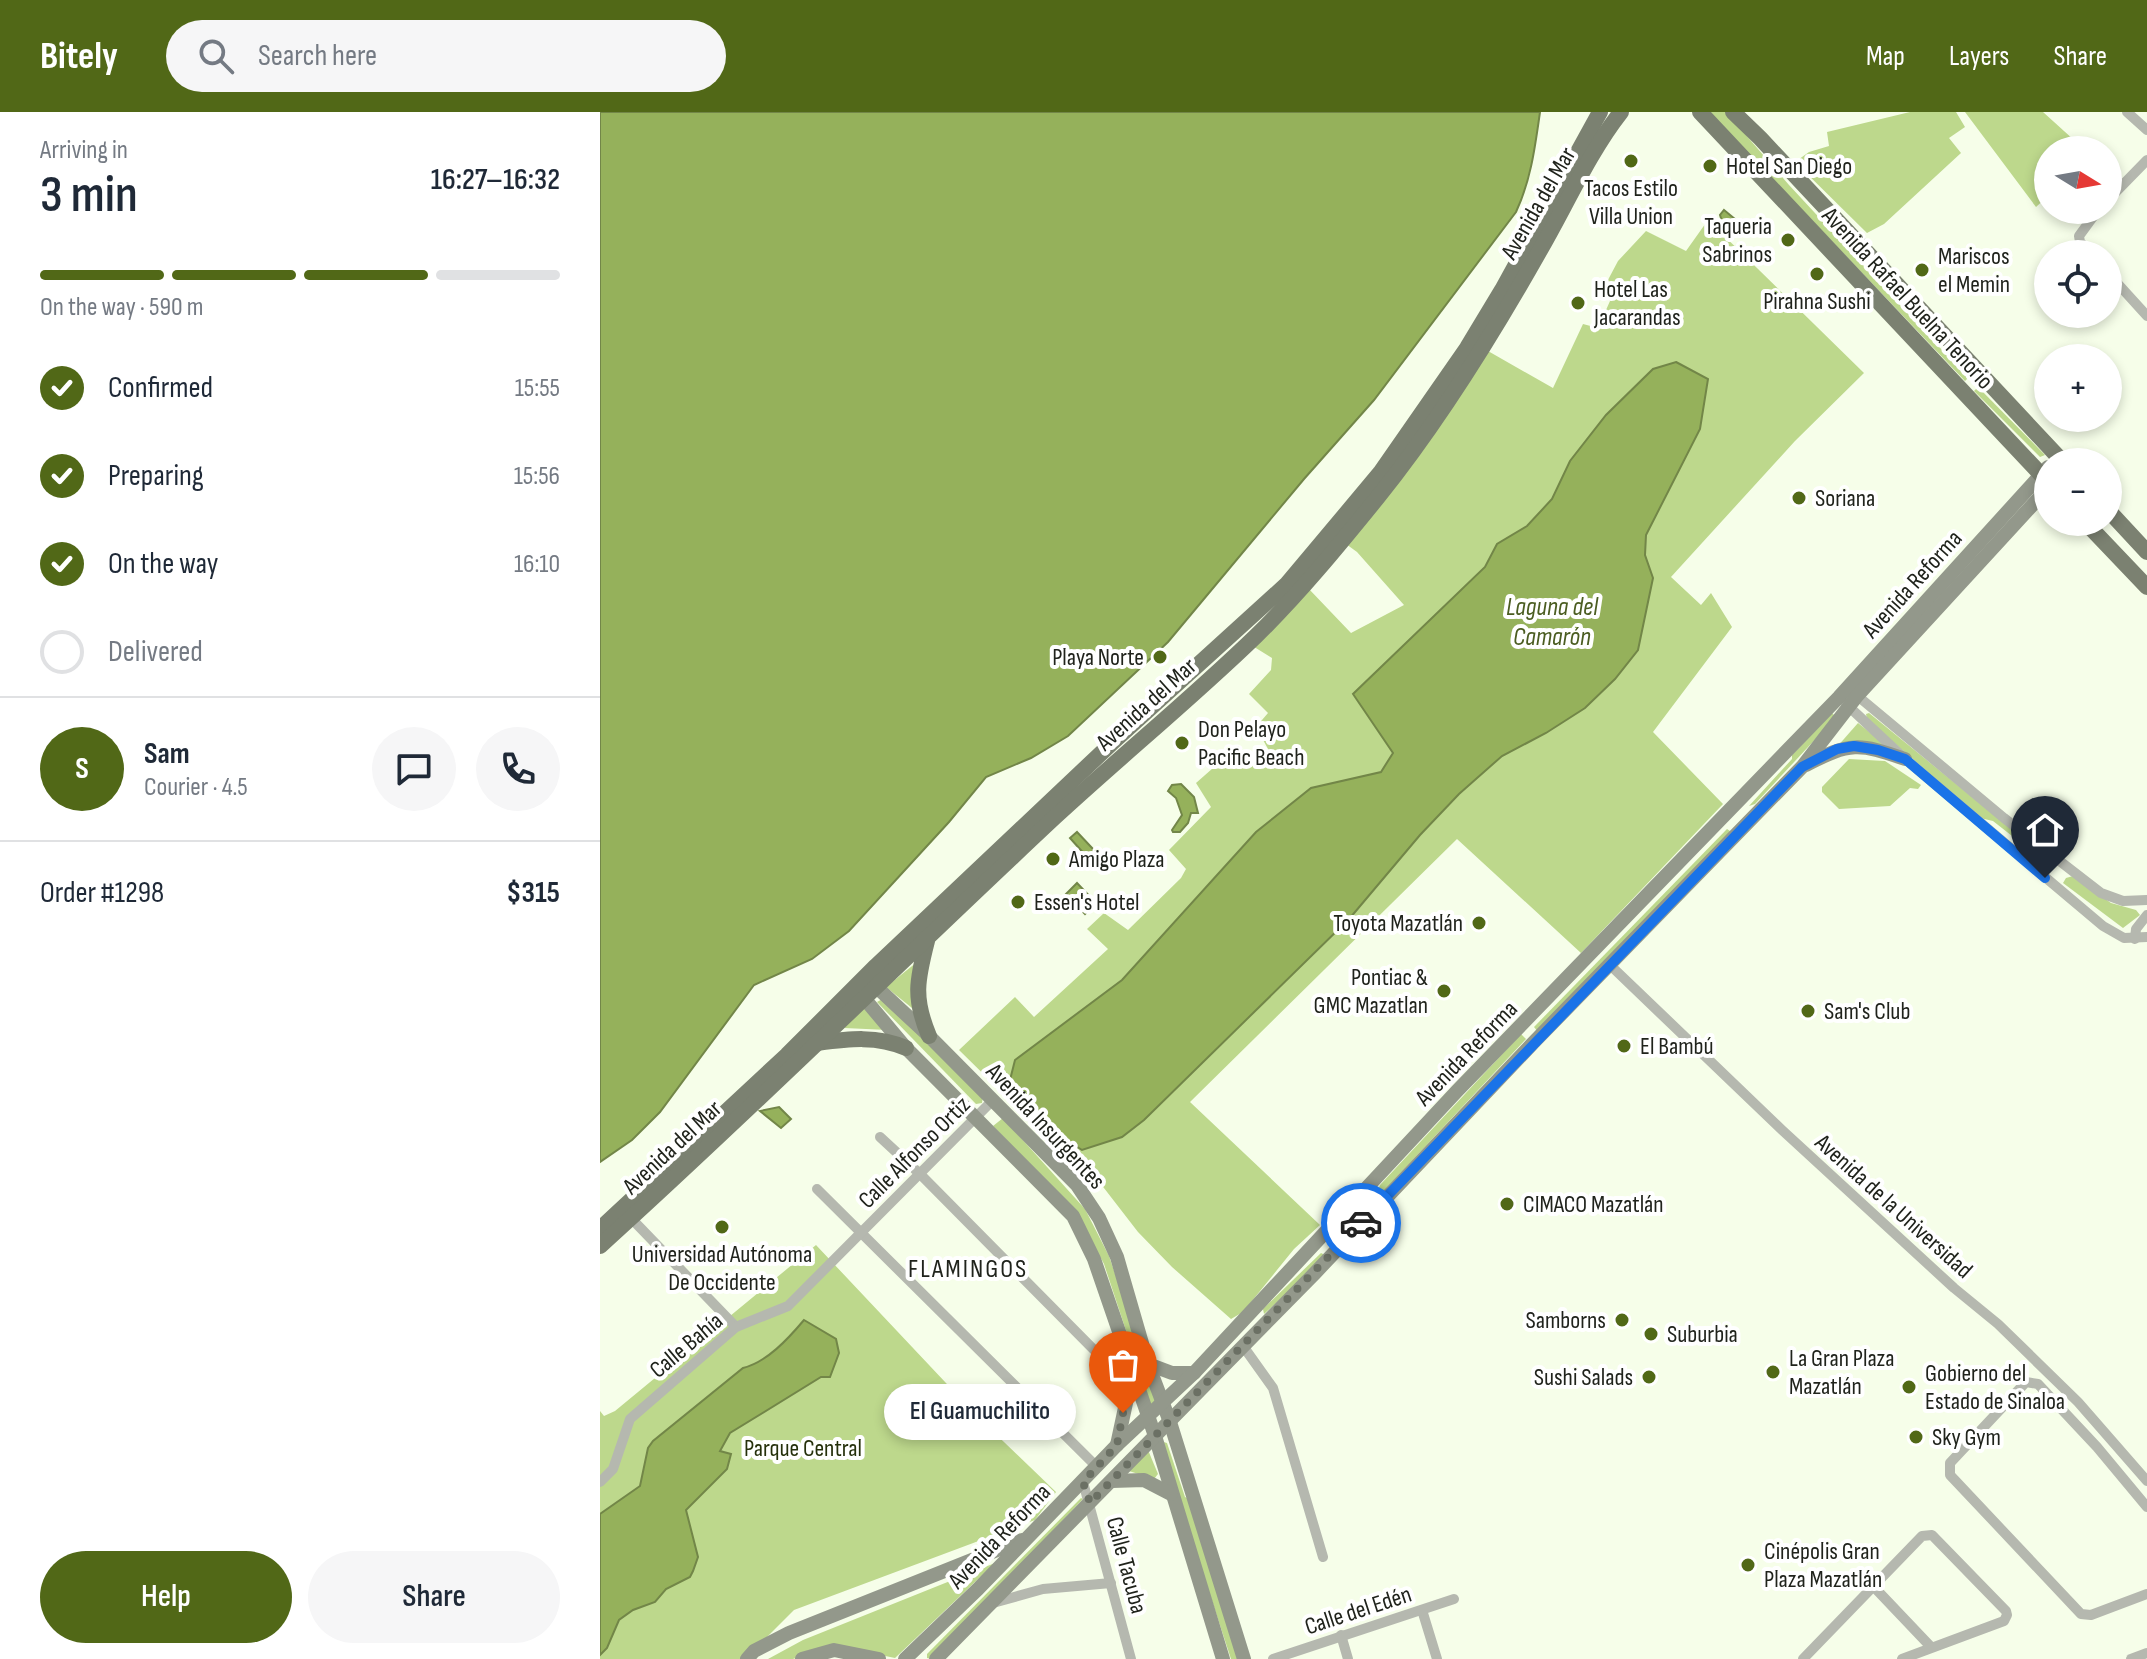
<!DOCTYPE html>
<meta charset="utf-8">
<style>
:root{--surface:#fff;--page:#f6f6f7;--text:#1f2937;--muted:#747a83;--line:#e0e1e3;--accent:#516817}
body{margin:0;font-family:"Sofia Sans Condensed",sans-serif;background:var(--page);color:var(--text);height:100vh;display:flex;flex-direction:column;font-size:30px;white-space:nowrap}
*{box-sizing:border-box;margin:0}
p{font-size:26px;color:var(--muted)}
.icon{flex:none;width:44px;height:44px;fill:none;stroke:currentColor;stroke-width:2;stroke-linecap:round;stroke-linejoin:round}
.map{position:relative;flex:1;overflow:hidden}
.details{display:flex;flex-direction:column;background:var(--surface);width:600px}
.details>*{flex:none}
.needle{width:52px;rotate:101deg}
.tools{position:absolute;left:1434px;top:24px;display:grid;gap:16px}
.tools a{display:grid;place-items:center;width:88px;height:88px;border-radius:50%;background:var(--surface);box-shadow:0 4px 12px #0003;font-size:40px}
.pin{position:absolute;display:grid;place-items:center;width:68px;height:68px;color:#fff;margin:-82px -34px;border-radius:50% 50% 50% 0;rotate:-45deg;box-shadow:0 0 8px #0007}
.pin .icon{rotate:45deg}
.courier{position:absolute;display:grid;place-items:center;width:80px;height:80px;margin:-40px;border:6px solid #1a73e8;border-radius:50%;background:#fff;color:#222;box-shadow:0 2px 10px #0007}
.bubble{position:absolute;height:56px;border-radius:28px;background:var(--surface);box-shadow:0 4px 12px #0003;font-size:26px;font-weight:600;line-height:56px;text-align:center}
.overview em{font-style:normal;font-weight:600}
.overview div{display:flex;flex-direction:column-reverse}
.overview{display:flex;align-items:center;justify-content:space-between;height:136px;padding:0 40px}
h1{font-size:52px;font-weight:600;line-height:60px}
.bar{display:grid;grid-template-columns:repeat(4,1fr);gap:12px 8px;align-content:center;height:96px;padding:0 40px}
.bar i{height:10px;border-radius:6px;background:var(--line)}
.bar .selected{background:var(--accent)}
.bar p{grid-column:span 4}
.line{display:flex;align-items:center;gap:20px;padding:0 40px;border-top:2px solid var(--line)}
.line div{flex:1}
.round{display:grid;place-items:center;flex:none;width:84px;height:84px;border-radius:42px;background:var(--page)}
ol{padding:0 40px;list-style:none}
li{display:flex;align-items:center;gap:24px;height:88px}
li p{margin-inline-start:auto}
li .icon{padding:8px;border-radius:50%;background:var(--accent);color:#fff;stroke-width:4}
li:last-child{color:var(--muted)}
li i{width:44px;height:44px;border:4px solid var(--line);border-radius:50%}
.primary-button{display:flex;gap:16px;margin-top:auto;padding:16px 40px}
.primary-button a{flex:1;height:92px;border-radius:48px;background:var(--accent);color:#fff;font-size:32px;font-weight:600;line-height:92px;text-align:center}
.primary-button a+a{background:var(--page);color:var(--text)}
header{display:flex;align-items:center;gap:48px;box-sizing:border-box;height:112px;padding:0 40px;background:var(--accent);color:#fff}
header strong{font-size:38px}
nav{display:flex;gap:44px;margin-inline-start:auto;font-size:28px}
.search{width:560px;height:72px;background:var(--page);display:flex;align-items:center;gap:20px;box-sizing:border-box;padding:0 28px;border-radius:44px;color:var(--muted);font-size:30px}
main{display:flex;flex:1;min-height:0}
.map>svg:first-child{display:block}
</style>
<header>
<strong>Bitely</strong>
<div class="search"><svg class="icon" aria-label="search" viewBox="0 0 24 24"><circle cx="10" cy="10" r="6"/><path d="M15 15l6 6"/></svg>Search here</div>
<nav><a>Map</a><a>Layers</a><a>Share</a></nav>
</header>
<main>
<section class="details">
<div class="overview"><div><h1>3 min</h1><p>Arriving in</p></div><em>16:27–16:32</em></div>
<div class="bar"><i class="selected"></i><i class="selected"></i><i class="selected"></i><i></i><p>On the way · 590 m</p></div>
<ol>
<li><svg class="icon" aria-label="check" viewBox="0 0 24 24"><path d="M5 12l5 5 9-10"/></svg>Confirmed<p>15:55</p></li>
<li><svg class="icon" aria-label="check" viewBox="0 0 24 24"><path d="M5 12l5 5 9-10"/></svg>Preparing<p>15:56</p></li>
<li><svg class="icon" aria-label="check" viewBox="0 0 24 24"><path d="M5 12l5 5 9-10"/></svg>On the way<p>16:10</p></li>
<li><i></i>Delivered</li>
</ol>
<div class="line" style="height:144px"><b class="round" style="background:var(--accent);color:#fff">S</b><div><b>Sam</b><p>Courier · 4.5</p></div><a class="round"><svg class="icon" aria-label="chat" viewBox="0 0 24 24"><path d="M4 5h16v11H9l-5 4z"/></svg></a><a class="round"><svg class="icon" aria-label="phone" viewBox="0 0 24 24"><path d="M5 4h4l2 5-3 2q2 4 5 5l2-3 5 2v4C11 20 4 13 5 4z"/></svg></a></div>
<div class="line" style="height:104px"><div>Order #1298</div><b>$315</b></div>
<div class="primary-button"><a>Help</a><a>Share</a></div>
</section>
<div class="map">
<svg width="1547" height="1547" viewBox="0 0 1547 1547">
<rect width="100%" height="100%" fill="#f6fee9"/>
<g fill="#bdd88c">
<polygon points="1109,0 1126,0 1189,73 1368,266 1365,269"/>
<polygon points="1310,0 1356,0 1365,15 1349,26 1361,41 1284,112 1267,121 1195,50 1209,40 1229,34 1227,20"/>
<polygon points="1365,0 1443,0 1485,38 1448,38 1448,84 1436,95"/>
<polygon points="1108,108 1264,261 1195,329 1071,465 1101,493 1111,481 1132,515 1053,620 1123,692 981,841 857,727 590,990 720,1113 694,1137 643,1200 631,1207 572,1155 538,1120 497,1067 473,1050 359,938 415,885 434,905 508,837 487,817 504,801 528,818 581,766 586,757 569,738 611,695 596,671 638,634 656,650 673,646 656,615 668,601 649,582 671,558 672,546 651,533 708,476 751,521 804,493 757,440 746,432 888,239 953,276 983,212 998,216 1010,189 1000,183 1018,149 1046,119 1086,139"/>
<polygon points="1378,275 1445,343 1440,345 1374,279"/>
<polygon points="1232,601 1236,605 1155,692 1149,694 1192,647 1192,643"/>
<polygon points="1269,601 1447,746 1444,749 1393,709 1380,706 1267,607 1266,602"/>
<polygon points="1258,611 1287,634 1236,636"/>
<polygon points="1249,647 1285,649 1321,673 1318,677 1310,676 1290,694 1239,697 1222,680 1222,675"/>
<polygon points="1127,717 1133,721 938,920 934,915"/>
<polygon points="1473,764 1511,791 1536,798 1540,803 1523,816 1463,771 1466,766"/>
<polygon points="317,850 316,893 312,896 286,875"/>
<polygon points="284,886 383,984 382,991 376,992 277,890"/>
<polygon points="268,892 288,918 244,916"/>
<polygon points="921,922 926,927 746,1119 744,1119 777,1081 780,1073"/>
<polygon points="403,1006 485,1097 509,1144 560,1294 553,1300 504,1152 479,1104 393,1014"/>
<polygon points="216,1133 378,1305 456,1380 435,1408 194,1498 145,1547 0,1547 0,1299 4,1304 15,1299"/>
<polygon points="721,1141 725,1143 725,1146 664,1202 663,1197"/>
<polygon points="560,1329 567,1331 585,1385 591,1388 642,1547 631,1547"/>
<polygon points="548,1338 558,1362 554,1367 529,1359"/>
<polygon points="481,1386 483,1387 332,1547 327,1546 327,1542"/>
<polygon points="395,1451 295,1546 232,1533 193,1547 168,1547 203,1528"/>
</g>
<g fill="#95b15b" stroke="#728648" stroke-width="2">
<path d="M0 0H940C935 35 931 68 916 100L774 288 704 367 568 530 468 624 431 646 386 665 349 710 249 819 212 847 154 873 60 1000 32 1028 0 1050Z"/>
<polygon points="1124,98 1141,112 1138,120 1124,116 1120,103"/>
<polygon points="1076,250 1108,267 1100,317 1046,423 1045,443 1053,466 1038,538 1015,567 985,596 946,621 902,644 859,682 820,723 750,806 544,1008 522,1025 482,1038 459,1023 409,972 415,948 522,868 656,720 711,676 781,660 793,641 753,582 885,455 897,432 927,414 952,387 970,349 1006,303 1053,257"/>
<polygon points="581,672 594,685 598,701 591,701 588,711 580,720 573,720 572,718 582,703 576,686 568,679 572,673"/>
<polygon points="477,720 494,738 487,745 470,726"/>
<polygon points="477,771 496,791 485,802 466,782"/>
<polygon points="179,995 191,1007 181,1016 160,999"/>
<path d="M204 1208 236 1227 239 1241 230 1265H221L130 1321 120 1339 131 1342 127 1357 86 1398 98 1445 93 1459 90 1465 66 1477 55 1490 33 1498 19 1508 7 1536 0 1543V1402L40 1374 48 1336 53 1329 143 1256C167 1250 188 1227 204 1208Z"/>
</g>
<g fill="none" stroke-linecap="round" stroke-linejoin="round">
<g stroke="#b5b8af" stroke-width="10">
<polyline points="1527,0 1547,18"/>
<polyline points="1508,88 1547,48"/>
<polyline points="1491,142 1480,130 1479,124 1498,98"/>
<polyline points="1508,161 1547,204"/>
<polyline points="1254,581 1404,706 1501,781 1523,789 1547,788"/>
<polyline points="1246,592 1305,647 1503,814 1524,826 1547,825"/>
<polyline points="1535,827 1536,817 1547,803"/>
<polyline points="1010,853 1182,1018 1354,1176 1398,1212 1478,1290 1547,1369"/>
<polyline points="280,1025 320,1062 508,1252 518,1258 531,1259"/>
<polyline points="217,1077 497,1355"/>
<polyline points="27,1102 136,1215"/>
<polyline points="643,1234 673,1276 723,1445"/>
<polyline points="0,1370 13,1357 30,1307 136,1215 188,1194 393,988"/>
<polyline points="483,1370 531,1547"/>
<polyline points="1547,1395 1497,1335 1438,1272 1426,1270 1350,1351 1350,1363 1481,1502 1491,1503 1547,1482"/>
<polyline points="1274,1475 1331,1535"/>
<polyline points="393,1491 443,1477 511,1471"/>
<polyline points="822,1498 837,1547"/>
<polyline points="741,1523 748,1547"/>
<polyline points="673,1547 854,1487"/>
<polyline points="1203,1547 1322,1424 1332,1423 1406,1499 1407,1503 1404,1509 1302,1547"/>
<polyline points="1531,1547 1547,1541"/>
</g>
<g stroke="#93988b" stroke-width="14">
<path d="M1206 653C1250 630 1259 631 1305 647"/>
<polyline points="270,869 329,924 477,1073 499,1106 517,1145 548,1252 570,1310 644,1547"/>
<polyline points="258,879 306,936 473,1104 494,1147 555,1324 623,1547"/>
<polyline points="548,1252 572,1261 594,1261"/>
<polyline points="517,1333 532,1263"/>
<polyline points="512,1369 544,1368 571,1382"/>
<polyline points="147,1547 154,1539 189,1521 422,1428"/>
<polyline points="202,1547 234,1538 279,1547"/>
<polyline points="305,1547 378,1477 517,1333 594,1261 857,979 1239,585 1448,355"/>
<polyline points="336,1547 715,1161 934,930 1202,655 1257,584 1448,376"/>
</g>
<g stroke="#7b8171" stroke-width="16">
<polyline points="1100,0 1448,370"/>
<polyline points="1133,0 1160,26 1463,350"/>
<polyline points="1508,398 1547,440"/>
<polyline points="1485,410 1547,475"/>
<path d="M327 829C317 868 313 886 329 924"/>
<path d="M217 931C248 927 277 923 306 936"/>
<polyline points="0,1117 187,943 276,854 513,630 687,472 780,361 867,236 902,178 1000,0"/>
<path d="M0 1134C155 994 303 847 455 705 521 644 591 587 656 524 700 481 739 433 778 385 839 309 891 225 939 140 966 94 988 42 1021 0"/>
</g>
</g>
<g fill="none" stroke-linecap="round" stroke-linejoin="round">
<polyline stroke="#6b7064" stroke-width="8" stroke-dasharray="0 14.4" points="523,1301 517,1333 483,1370 490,1391 761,1111"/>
<polyline stroke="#1a73e8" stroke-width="10" points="761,1111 1202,655 1237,637 1254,634 1278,638 1305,647 1445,766"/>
</g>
<g fill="#516817" stroke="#fff" stroke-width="3">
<circle cx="1031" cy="49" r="8"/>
<circle cx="1110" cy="54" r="8"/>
<circle cx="1188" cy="128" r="8"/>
<circle cx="1322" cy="158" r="8"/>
<circle cx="1217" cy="162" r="8"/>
<circle cx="978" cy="191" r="8"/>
<circle cx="1199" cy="386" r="8"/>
<circle cx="560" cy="545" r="8"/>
<circle cx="582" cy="631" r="8"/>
<circle cx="453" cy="747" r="8"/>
<circle cx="418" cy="790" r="8"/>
<circle cx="879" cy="811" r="8"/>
<circle cx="844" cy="879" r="8"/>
<circle cx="1208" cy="899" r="8"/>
<circle cx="1024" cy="934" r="8"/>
<circle cx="907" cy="1092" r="8"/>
<circle cx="122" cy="1115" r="8"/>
<circle cx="1022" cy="1208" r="8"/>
<circle cx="1051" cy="1222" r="8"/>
<circle cx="1173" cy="1260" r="8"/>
<circle cx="1049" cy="1265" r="8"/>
<circle cx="1309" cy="1275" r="8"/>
<circle cx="1316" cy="1325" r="8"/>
<circle cx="1148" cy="1453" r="8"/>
</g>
<g text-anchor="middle" stroke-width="8" stroke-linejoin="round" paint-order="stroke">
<g font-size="24" fill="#20231c" stroke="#fff" text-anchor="start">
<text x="1126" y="62">Hotel San Diego</text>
<text x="1031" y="84" text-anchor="middle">Tacos Estilo<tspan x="1031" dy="28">Villa Union</tspan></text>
<text x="1172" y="122" text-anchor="end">Taqueria<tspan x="1172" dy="28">Sabrinos</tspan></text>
<text x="1338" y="152">Mariscos<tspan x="1338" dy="28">el Memin</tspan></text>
<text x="994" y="185">Hotel Las<tspan x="994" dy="28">Jacarandas</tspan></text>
<text x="1217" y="197" text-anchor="middle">Pirahna Sushi</text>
<text x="1215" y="394">Soriana</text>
<text x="544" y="553" text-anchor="end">Playa Norte</text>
<text x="598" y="625">Don Pelayo<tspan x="598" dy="28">Pacific Beach</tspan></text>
<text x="469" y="755">Amigo Plaza</text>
<text x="434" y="798">Essen's Hotel</text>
<text x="863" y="819" text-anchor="end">Toyota Mazatlán</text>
<text x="828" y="873" text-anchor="end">Pontiac &amp;<tspan x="828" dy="28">GMC Mazatlan</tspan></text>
<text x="1224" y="907">Sam's Club</text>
<text x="1040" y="942">El Bambú</text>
<text x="923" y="1100">CIMACO Mazatlán</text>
<text x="122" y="1150" text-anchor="middle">Universidad Autónoma<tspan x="122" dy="28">De Occidente</tspan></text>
<text x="1006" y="1216" text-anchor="end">Samborns</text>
<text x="1067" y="1230">Suburbia</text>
<text x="1189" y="1254">La Gran Plaza<tspan x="1189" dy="28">Mazatlán</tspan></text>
<text x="1325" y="1269">Gobierno del<tspan x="1325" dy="28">Estado de Sinaloa</tspan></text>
<text x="1033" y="1273" text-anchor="end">Sushi Salads</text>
<text x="1332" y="1333">Sky Gym</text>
<text x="1164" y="1447">Cinépolis Gran<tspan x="1164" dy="28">Plaza Mazatlán</tspan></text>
</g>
<g font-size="24" fill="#20231c" stroke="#fff">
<text transform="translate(938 91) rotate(-60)" y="8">Avenida del Mar</text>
<text transform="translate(1308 186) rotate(47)" y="8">Avenida Rafael Buelna Tenorio</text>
<text transform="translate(1312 472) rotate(-48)" y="8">Avenida Reforma</text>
<text transform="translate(546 592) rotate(-42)" y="8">Avenida del Mar</text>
<text transform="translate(866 941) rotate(-46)" y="8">Avenida Reforma</text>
<text transform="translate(446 1014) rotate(47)" y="8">Avenida Insurgentes</text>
<text transform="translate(72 1035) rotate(-43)" y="8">Avenida del Mar</text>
<text transform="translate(314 1040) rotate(-45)" y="8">Calle Alfonso Ortiz</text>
<text transform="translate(1294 1094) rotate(42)" y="8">Avenida de la Universidad</text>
<text transform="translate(86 1233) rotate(-40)" y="8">Calle Bahía</text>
<text transform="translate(399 1424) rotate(-46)" y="8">Avenida Reforma</text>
<text transform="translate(527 1453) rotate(75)" y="8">Calle Tacuba</text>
<text transform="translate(758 1498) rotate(-18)" y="8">Calle del Edén</text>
</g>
<g font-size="24" fill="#25300b" stroke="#fff">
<text x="203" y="1344">Parque Central</text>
</g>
<g font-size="26" font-style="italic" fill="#4b5d21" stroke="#fff">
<text x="952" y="503">Laguna del<tspan x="952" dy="30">Camarón</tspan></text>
</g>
<g font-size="26" letter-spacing="2" fill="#20231c" stroke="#fff">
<text x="368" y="1165">FLAMINGOS</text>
</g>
</g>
</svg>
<div class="tools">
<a><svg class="needle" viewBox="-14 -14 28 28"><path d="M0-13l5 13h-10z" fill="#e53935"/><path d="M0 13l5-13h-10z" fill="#747a83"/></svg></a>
<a><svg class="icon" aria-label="locate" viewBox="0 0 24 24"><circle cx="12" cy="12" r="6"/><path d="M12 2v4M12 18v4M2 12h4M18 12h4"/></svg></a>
<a>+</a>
<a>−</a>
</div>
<div class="pin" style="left:523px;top:1301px;background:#ea580c"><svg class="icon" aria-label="bag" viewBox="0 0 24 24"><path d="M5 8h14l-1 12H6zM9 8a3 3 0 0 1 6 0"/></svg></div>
<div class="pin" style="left:1445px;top:766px;background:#1f2937"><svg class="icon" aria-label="home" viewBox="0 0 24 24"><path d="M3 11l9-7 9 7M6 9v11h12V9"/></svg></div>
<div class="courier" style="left:761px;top:1111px"><svg class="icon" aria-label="car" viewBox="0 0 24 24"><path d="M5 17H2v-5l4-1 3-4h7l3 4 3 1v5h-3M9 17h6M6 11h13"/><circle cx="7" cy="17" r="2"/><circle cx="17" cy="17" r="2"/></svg></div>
<div class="bubble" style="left:284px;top:1272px;width:192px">El Guamuchilito</div>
</div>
</main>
